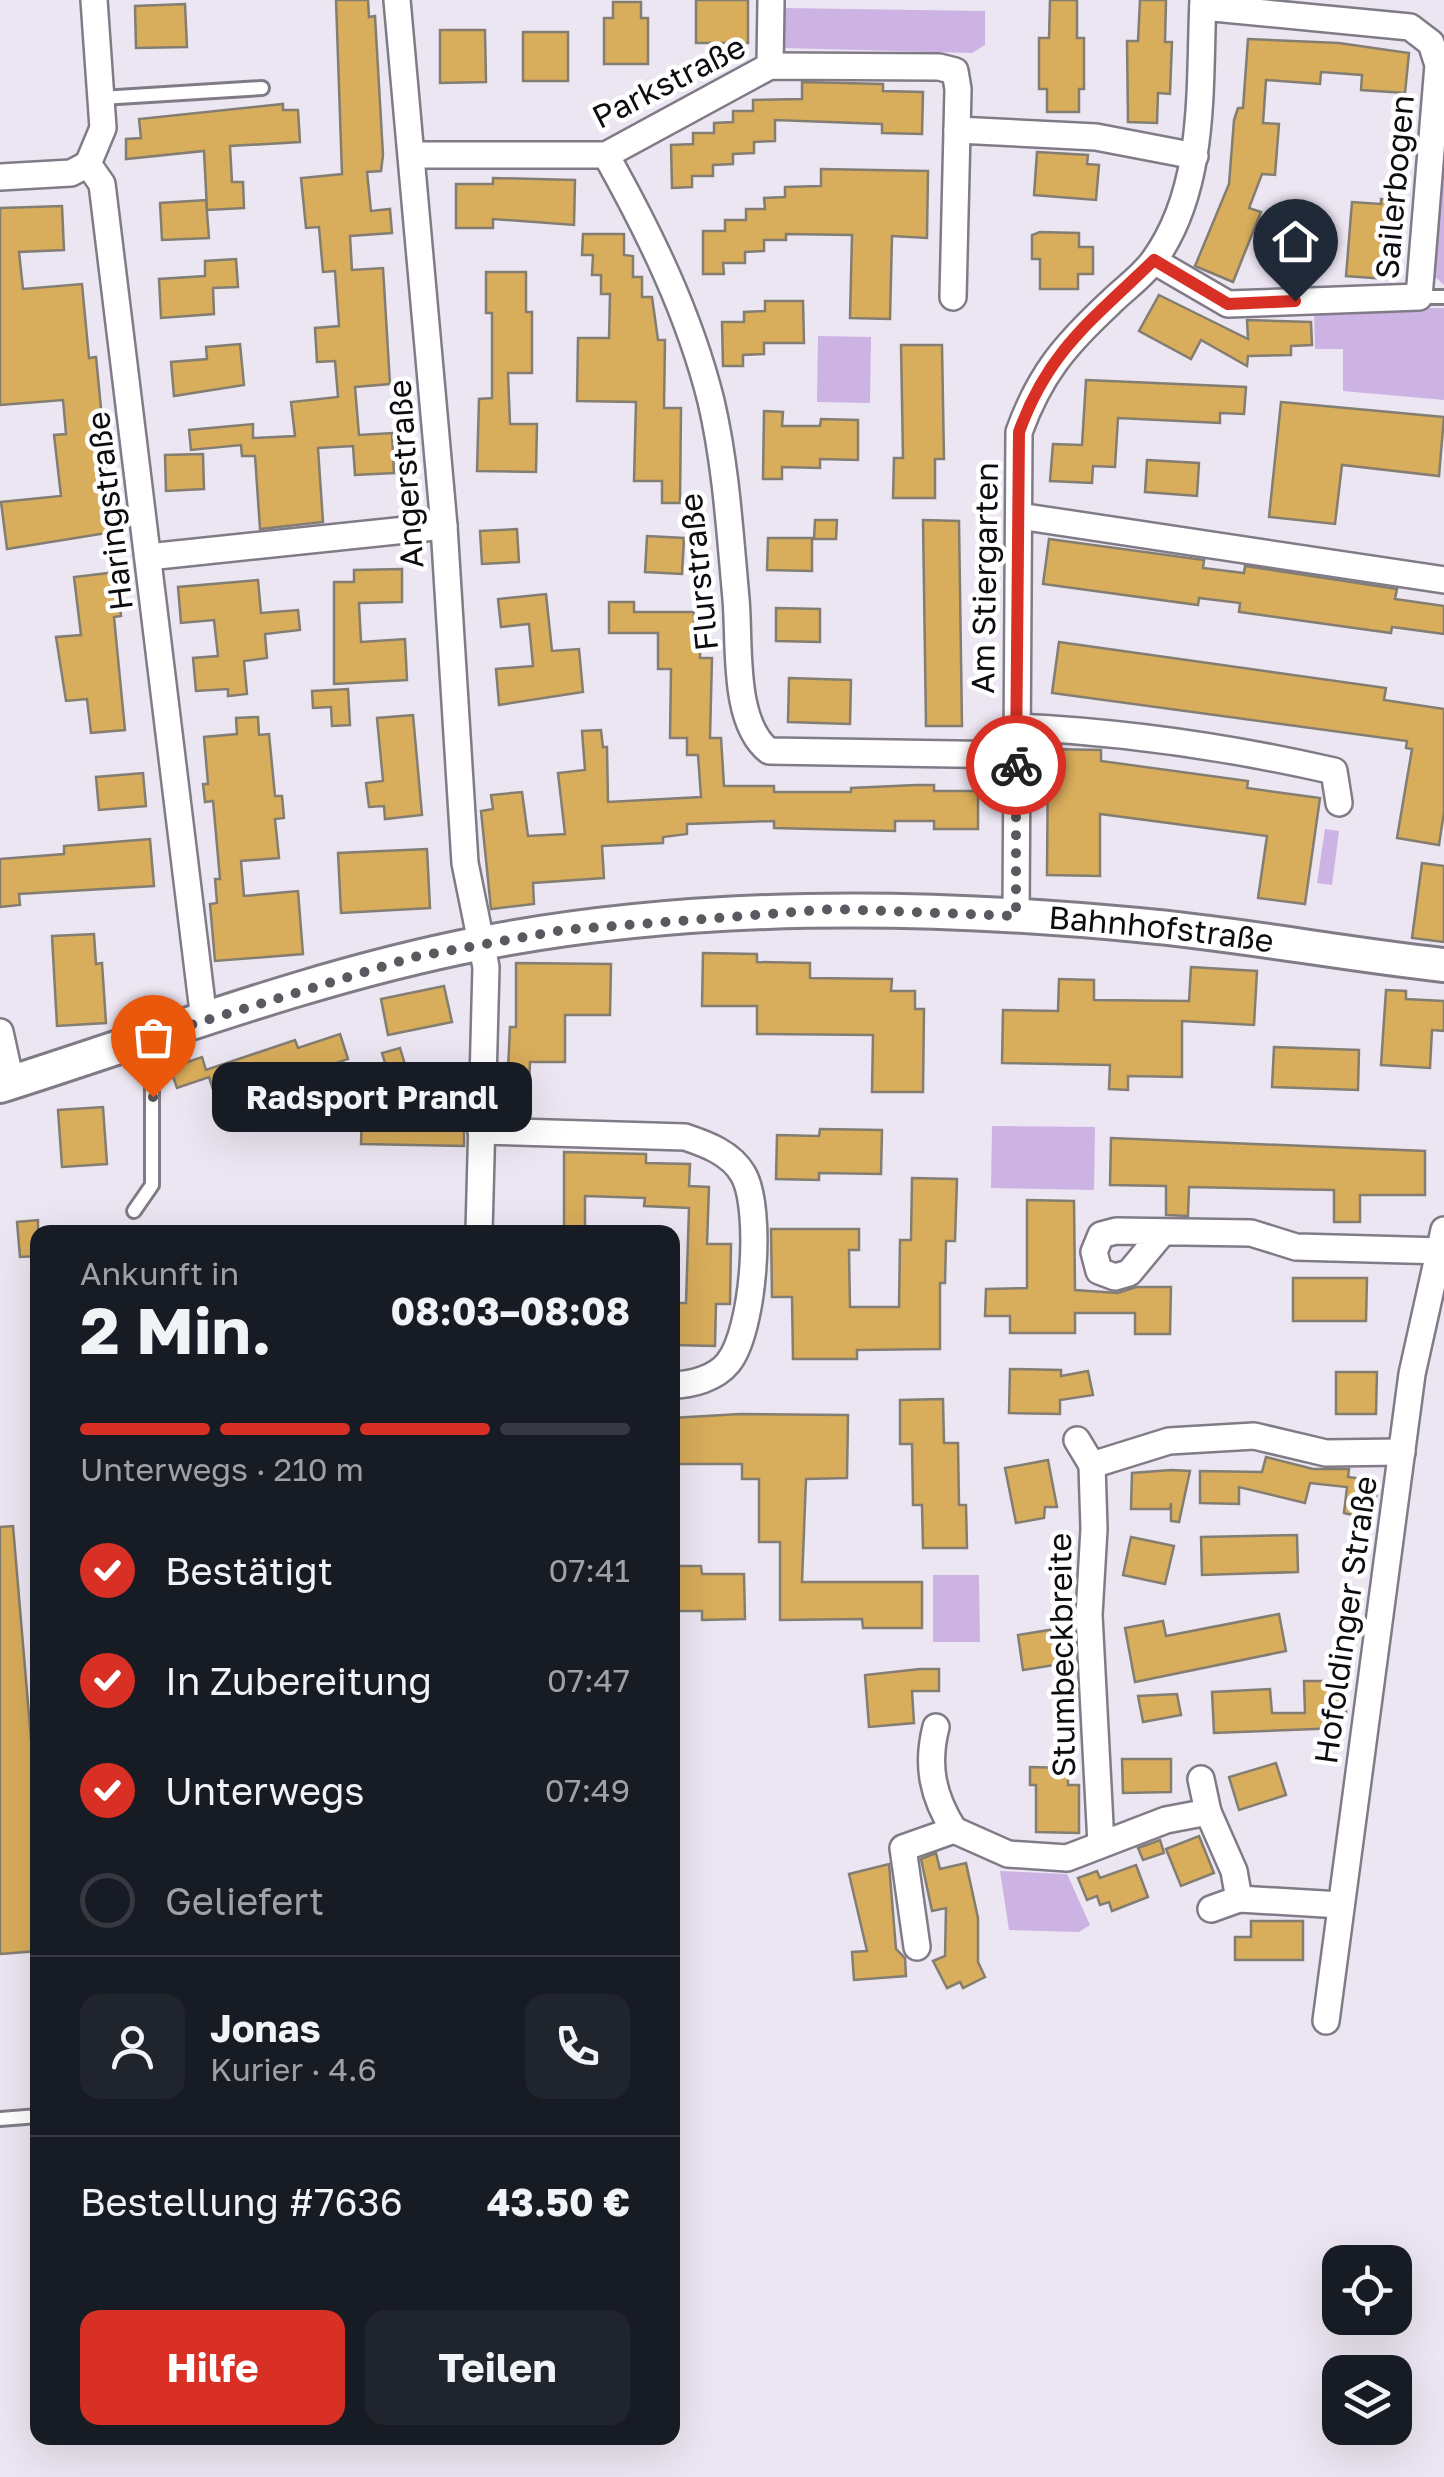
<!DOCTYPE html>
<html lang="de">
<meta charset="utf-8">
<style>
:root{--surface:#171b24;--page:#20242c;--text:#f1f3f6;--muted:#9ea1a6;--line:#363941;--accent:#d93025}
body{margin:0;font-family:"Golos Text",sans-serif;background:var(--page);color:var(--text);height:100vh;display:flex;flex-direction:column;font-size:38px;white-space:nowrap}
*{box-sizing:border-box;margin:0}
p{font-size:32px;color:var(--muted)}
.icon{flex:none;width:55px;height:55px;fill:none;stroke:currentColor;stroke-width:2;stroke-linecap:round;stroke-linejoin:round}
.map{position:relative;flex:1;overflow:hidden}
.side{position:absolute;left:30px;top:1225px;width:650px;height:1220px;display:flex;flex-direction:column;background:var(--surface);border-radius:20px;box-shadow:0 10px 40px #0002}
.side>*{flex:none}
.tools{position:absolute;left:1322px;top:2245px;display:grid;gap:20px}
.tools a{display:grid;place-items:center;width:90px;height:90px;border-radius:20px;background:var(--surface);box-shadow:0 10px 40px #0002;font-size:50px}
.pin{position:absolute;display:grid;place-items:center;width:85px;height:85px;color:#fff;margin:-102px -42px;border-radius:50% 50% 50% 0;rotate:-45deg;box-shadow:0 0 10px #0007}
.pin .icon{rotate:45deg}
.courier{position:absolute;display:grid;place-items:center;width:100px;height:100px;margin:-50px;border:8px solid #d93025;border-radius:50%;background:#fff;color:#222;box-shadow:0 2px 12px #0007}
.bubble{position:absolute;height:70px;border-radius:20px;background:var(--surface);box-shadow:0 10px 40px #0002;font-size:32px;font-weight:700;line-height:70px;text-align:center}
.overview em{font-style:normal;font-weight:700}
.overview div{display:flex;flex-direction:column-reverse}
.overview{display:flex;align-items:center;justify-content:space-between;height:170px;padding:0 50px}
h1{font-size:65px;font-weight:700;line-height:75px}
.bar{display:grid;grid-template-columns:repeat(4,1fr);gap:15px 10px;align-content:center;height:120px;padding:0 50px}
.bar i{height:12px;border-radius:8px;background:var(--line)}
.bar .selected{background:var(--accent)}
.bar p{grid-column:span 4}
.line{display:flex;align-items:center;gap:25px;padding:0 50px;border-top:2px solid var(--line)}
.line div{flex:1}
.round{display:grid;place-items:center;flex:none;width:105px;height:105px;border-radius:20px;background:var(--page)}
ol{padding:0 50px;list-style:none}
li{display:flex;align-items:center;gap:30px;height:110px}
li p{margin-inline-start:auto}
li .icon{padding:10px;border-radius:50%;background:var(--accent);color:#fff;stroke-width:4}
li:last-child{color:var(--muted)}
li i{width:55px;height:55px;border:5px solid var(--line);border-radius:50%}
.action{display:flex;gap:20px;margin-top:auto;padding:20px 50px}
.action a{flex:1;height:115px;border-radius:20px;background:var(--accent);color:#fff;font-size:40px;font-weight:700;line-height:115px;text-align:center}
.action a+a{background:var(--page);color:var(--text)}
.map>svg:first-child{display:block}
</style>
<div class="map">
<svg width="1444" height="2477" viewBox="0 0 1444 2477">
<rect width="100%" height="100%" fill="#ece6f2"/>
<g fill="#ccb3e4">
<polygon points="785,8 985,11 985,45 972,53 784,48"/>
<polygon points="1439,168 1444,168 1444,285 1432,274"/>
<polygon points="1444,308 1444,400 1343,391 1343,349 1315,349 1314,309"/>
<polygon points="818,336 871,337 870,403 817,402"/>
<polygon points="1325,829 1339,831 1332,885 1317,883"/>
<polygon points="992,1126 1095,1127 1094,1190 991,1188"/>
<polygon points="933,1575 979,1575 980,1642 933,1642"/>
<polygon points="1000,1871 1067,1874 1090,1925 1079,1932 1009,1930"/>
</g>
<g fill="#d8ad5b" stroke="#847d72" stroke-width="2.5">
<polygon points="336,0 368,0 369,17 375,16 383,155 381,171 367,172 371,211 390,209 392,233 350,236 352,270 383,268 390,384 355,387 359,435 392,433 394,473 355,475 353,446 318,448 323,522 260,529 255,456 242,456 241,445 191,450 189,430 253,424 253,438 295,436 291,402 338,397 335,361 317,362 315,328 339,326 335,271 323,272 319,227 306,228 301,178 342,174"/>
<rect x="696" y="0" width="52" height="43"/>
<polygon points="1050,0 1077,0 1077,38 1084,38 1084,89 1079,89 1079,112 1047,112 1047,89 1039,89 1039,38 1049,38"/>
<polygon points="1140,0 1166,0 1165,42 1172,42 1170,94 1158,93 1157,123 1128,122 1127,41 1138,41"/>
<polygon points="613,2 641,2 641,18 648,18 648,64 604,64 604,18 613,18"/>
<polygon points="185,4 187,47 136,48 135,6"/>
<polygon points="440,30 485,30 486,82 440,83"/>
<rect x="523" y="32" width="45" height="49"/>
<polygon points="1248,39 1339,43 1409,53 1405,93 1361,90 1362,75 1321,72 1320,84 1266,80 1263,123 1279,124 1275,175 1262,174 1249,208 1261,212 1233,282 1195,266 1229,184 1234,120 1238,108 1243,108"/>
<polygon points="802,82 883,84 883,91 923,92 922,134 882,133 882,124 775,120 775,141 754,142 754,153 733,154 733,164 713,165 713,176 692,176 692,187 672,188 671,145 693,144 693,133 714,133 714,123 733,122 733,111 753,111 753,100 802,99"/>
<polygon points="283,104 283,110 298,110 300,142 230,146 232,182 243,182 244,208 207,210 204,151 126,159 126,139 141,138 139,119"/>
<polygon points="1037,152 1088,155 1087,164 1099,165 1096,200 1034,195"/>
<polygon points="821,169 928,171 927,238 892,236 890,319 850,318 852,235 786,234 786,240 764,240 764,251 745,252 745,263 723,263 724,274 703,274 703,231 725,231 725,220 746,220 746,209 765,209 764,198 785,197 785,187 821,186"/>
<polygon points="493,178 575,180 574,225 493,219 493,228 456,228 456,184 493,184"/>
<polygon points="1381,199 1404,201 1398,264 1387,263 1386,279 1346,276 1352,202 1381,204"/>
<polygon points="206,200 209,238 162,240 160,203"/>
<polygon points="62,206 64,250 19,252 23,289 82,284 89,358 96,357 113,532 7,549 1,502 61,496 54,435 66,434 63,400 0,405 0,208"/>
<polygon points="1040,232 1079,233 1079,247 1093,247 1093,274 1078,274 1078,289 1040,289 1040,259 1032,259 1032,235"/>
<polygon points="583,234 624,234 624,255 633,256 633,277 642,277 642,297 652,297 658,340 665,340 664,408 681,408 680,503 662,503 662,481 634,481 636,402 577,401 578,338 609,338 610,294 601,294 601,275 592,275 593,255 582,255"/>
<polygon points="236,259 238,287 213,288 214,314 161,318 159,279 205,276 205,261"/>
<polygon points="486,272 526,272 526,312 532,312 532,373 508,373 510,424 537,424 536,472 477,471 479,399 492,398 492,313 486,313"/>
<polygon points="1159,295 1248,339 1247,320 1311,322 1312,345 1291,346 1291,355 1248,356 1247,366 1201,340 1191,359 1139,331"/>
<polygon points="765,301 803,301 804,343 764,343 764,354 743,355 743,366 723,366 722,322 744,322 744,312 765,311"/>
<polygon points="240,344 244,385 174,396 171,362 207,359 206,347"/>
<polygon points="901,345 942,345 944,459 935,459 935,498 893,498 894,458 903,458"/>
<polygon points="1086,380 1246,387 1244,414 1220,413 1220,423 1118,418 1115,467 1093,466 1092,483 1050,481 1053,444 1082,445"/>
<polygon points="1281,402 1444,417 1439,476 1342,465 1335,524 1269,517"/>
<polygon points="764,411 783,412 782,426 820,426 821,419 858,420 858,460 820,459 820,468 782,467 782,479 763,479"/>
<polygon points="203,454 204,489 166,491 165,455"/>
<polygon points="1147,460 1199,463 1197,496 1145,492"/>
<polygon points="815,520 837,520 836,539 814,539"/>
<polygon points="923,520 959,521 962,726 926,726"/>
<polygon points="517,529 519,562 482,564 480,531"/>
<polygon points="647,536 684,538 682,574 645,572"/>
<polygon points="768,538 812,538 812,571 767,570"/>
<polygon points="1049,539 1204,560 1203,568 1244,573 1245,566 1397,589 1395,599 1444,606 1444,634 1392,627 1391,633 1239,612 1240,603 1199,598 1198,605 1043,584"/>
<polygon points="402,569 402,602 359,603 361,642 405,639 407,680 334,684 334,582 354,582 354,570"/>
<polygon points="117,572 121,616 114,617 125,730 91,733 87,699 66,701 56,637 81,635 74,577"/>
<polygon points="258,580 261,613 298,610 300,630 265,634 267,658 244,661 247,694 228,696 228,689 196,691 193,658 218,656 214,620 181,623 178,587"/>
<polygon points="546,594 552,651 579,649 583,692 499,705 496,669 533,666 529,624 501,627 498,599"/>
<polygon points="609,602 634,602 634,612 694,612 694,648 700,648 700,658 712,658 710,738 721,738 724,786 774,786 774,792 851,792 851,788 916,785 934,785 934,791 978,791 978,829 934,829 934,821 895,821 895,831 774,828 774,821 687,824 687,834 663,837 663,843 602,846 604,878 533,883 534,904 491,909 481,811 493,809 491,795 522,792 528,836 565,834 558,773 585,770 582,731 601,730 603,747 607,747 608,802 701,797 698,755 687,755 687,738 670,738 671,669 658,669 658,633 609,633"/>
<polygon points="776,608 820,609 820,642 776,641"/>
<polygon points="1059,642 1386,688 1384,700 1444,709 1444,812 1439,845 1397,838 1412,749 1406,748 1407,741 1052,693"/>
<polygon points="789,678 851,680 850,724 788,722"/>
<polygon points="348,689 350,725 332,726 331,707 313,708 312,691"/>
<polygon points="413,715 422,815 385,819 384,806 369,807 366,783 383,781 377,718"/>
<polygon points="258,717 259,735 269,734 275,796 282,796 284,818 275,819 279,858 241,861 244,896 298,891 303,954 215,961 210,904 217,903 215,879 220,879 213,801 205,802 203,784 208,784 204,737 237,734 236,718"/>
<polygon points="1048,749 1101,750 1101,761 1248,781 1247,788 1320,798 1305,904 1258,898 1267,836 1100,814 1100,876 1047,875"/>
<polygon points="143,773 146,806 99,810 96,777"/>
<polygon points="150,839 154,886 19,894 20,905 0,907 0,859 64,854 64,846"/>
<polygon points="427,849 430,908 341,913 338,853"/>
<polygon points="1422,863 1444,866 1444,942 1412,938"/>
<polygon points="94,934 96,964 102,963 106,1023 57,1026 52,936"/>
<polygon points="703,953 757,954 757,962 810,963 810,978 892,979 891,991 915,991 915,1009 924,1009 923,1092 872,1092 873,1035 757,1034 757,1006 702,1006"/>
<polygon points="516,963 611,964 610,1015 565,1015 565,1062 530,1062 528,1113 506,1112 510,1027 516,1027"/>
<polygon points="1191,967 1257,971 1254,1025 1182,1021 1182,1077 1128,1076 1128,1090 1109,1089 1110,1065 1002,1063 1003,1010 1058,1011 1059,979 1094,980 1094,1000 1189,1001"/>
<polygon points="444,986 452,1022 388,1035 381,999"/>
<polygon points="1386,990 1406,991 1406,999 1444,1001 1444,1031 1432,1030 1430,1068 1381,1065"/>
<polygon points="340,1034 348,1059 307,1073 312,1088 222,1118 209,1077 177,1088 170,1068 202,1057 206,1070 295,1040 298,1048"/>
<polygon points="1274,1047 1359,1050 1358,1090 1272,1087"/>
<polygon points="400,1048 415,1097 464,1098 464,1146 361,1144 362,1110 398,1105 382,1053"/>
<polygon points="103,1107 107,1164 62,1167 58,1110"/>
<polygon points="820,1129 882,1130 881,1174 819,1173 819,1180 776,1179 777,1135 819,1136"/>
<polygon points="1111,1138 1425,1151 1425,1195 1360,1195 1360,1222 1334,1222 1334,1190 1189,1187 1188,1216 1166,1215 1166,1186 1110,1185"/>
<polygon points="564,1152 646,1154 646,1163 690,1164 689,1186 709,1187 707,1244 731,1244 730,1304 716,1304 715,1346 672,1345 672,1303 686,1303 689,1208 644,1206 645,1198 585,1196 585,1232 564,1232"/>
<polygon points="912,1178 957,1179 955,1241 946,1241 945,1283 940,1283 940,1349 857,1350 857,1359 793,1359 792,1297 772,1297 771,1229 859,1229 859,1250 849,1250 850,1307 899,1307 900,1240 911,1240"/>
<polygon points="1027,1200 1074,1201 1075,1290 1118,1293 1136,1287 1171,1287 1170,1334 1135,1334 1135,1313 1075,1313 1075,1333 1010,1333 1010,1316 985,1316 986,1289 1027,1288"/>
<polygon points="38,1220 38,1256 20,1257 17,1222"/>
<polygon points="1293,1278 1367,1278 1366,1321 1293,1321"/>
<polygon points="1010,1369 1061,1370 1061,1376 1088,1371 1093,1395 1060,1400 1060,1414 1009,1413"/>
<polygon points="1336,1372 1377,1372 1376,1414 1336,1414"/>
<polygon points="943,1399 944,1443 958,1443 959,1505 966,1505 967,1548 923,1548 922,1505 913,1505 912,1444 900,1444 900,1400"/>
<polygon points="740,1414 848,1415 847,1478 806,1479 802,1582 922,1582 922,1628 863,1628 862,1619 780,1620 780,1542 759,1542 759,1479 742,1479 742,1464 672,1464 672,1418"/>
<polygon points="1266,1457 1313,1469 1349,1469 1348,1477 1378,1481 1373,1520 1344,1513 1347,1487 1310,1483 1305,1503 1239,1487 1239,1504 1200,1503 1200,1471 1262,1472"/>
<polygon points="1048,1460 1057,1507 1045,1507 1044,1518 1016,1523 1005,1468"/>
<polygon points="1171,1470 1190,1471 1179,1522 1171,1521 1171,1503 1170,1509 1131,1509 1132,1473"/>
<polygon points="13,1526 38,1822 38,1951 0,1954 0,1527"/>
<polygon points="1297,1535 1298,1572 1202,1575 1201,1537"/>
<polygon points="1131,1537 1174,1546 1165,1584 1123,1575"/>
<polygon points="672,1566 701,1566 702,1574 744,1574 745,1619 702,1620 702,1611 672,1611"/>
<polygon points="1279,1614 1286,1651 1135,1682 1125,1628 1163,1621 1166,1636"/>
<polygon points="1061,1628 1067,1663 1023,1670 1018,1635"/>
<polygon points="920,1669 939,1669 939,1691 912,1691 914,1723 869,1727 865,1675"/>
<polygon points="1304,1681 1346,1681 1346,1713 1340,1713 1340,1728 1214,1733 1212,1692 1270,1689 1272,1713 1305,1713"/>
<polygon points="1177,1694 1181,1715 1143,1722 1138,1696"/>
<polygon points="1122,1759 1171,1759 1171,1792 1123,1793"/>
<polygon points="1276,1763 1286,1795 1239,1810 1229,1777"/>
<polygon points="1030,1767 1068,1768 1068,1785 1079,1785 1079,1833 1036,1832 1036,1785 1030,1785"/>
<polygon points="1199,1836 1214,1873 1181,1886 1166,1849"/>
<polygon points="1160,1840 1164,1853 1143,1860 1138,1848"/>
<polygon points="936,1853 940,1869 966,1863 978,1918 978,1962 985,1977 963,1988 960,1982 947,1988 933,1961 945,1956 946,1908 932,1911 921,1859"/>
<polygon points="889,1864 896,1949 905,1958 906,1976 854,1980 852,1952 867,1951 849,1874"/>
<polygon points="1136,1865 1148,1897 1112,1911 1109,1902 1100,1905 1097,1896 1087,1900 1078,1878 1097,1871 1100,1878"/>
<polygon points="1251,1921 1303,1921 1303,1960 1235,1960 1235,1937 1251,1937"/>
</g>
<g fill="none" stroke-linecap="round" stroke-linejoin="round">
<defs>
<g id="service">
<polyline points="101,98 262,88"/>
<polyline points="1419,297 1444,297"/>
<polyline points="134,1211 152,1185 152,1068 146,1042"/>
<polyline points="0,2119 38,2116"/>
</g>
<g id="minor">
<polyline points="397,0 444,526 465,863 486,967 479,1232"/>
<polyline points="770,66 771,0"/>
<polyline points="957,130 1096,137 1195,156"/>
<polyline points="413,155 606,155 770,66 939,67 955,71 958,89 953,297"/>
<path d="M606 155C650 234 689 313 711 401 726 465 730 534 736 599 740 644 732 722 769 751L1016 755"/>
<polyline points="88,164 102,184 204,1020"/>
<polyline points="88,164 103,128 94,0"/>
<polyline points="0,177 71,173 88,164"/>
<polyline points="1154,261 1228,304 1419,297 1438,65 1431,43 1410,27 1203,7"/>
<polyline points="1019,516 1444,580"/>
<polyline points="148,557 444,526"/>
<path d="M1017 727C1124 732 1229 747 1334 771L1339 803"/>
<path d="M1016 916 1019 432C1040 374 1065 345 1110 303 1124 289 1143 276 1154 260 1207 187 1199 85 1203 0"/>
<polyline points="0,1032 11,1082"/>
<path d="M481 1131 685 1137C706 1144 731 1153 743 1174 763 1208 754 1332 728 1363 716 1378 692 1385 672 1385"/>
<polyline points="1163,1232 1129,1273 1115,1277 1099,1271 1094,1252 1101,1235 1116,1231 1251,1233 1296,1247 1444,1251"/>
<polyline points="1077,1440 1092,1465"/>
<path d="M936 1727C926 1766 933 1797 954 1830"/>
<polyline points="1201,1779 1208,1812"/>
<polyline points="1101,1844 1089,1615 1094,1529 1092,1465 1169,1441 1254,1436 1326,1453 1402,1452"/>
<polyline points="1211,1909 1239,1899"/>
<polyline points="917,1947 903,1848 954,1830 1008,1854 1067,1858 1166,1820 1208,1812 1234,1871 1239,1899 1341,1905"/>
<polyline points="1326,2021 1412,1374 1444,1230"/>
</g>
<g id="tertiary">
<path id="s1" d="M0 1086C158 1036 314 976 477 944 693 902 919 904 1138 925 1240 934 1342 954 1444 965"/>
</g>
</defs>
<use href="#service" stroke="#807b86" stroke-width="18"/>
<use href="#minor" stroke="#807b86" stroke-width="30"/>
<use href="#tertiary" stroke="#807b86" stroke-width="38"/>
<use href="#service" stroke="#fff" stroke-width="12"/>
<use href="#minor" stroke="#fff" stroke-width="25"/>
<use href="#tertiary" stroke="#fff" stroke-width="32"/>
</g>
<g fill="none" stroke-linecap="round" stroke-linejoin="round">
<polyline stroke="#5c585f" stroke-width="10" stroke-dasharray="0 18" points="153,1097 145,1039 414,957 563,930 833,909 1016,916 1016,765"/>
<path stroke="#d93025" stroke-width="12" d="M1016 765 1019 432C1048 351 1093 319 1154 260L1228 304 1295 301"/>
</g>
<g text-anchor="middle" stroke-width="9" stroke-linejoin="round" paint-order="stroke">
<g font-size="32" fill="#0e0c10" stroke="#fff">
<text transform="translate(669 82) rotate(-27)" y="11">Parkstraße</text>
<text transform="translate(1395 187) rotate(-85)" y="11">Sailerbogen</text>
<text transform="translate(406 474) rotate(-94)" y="11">Angerstraße</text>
<text transform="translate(110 511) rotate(-97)" y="11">Haringstraße</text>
<text transform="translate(699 572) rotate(-96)" y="11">Flurstraße</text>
<text transform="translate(985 578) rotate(-89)" y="11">Am Stiergarten</text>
<text dy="11" stroke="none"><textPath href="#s1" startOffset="1185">Bahnhofstraße</textPath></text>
<text transform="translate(1346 1620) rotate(-82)" y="11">Hofoldinger Straße</text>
<text transform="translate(1062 1655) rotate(-91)" y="11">Stumbeckbreite</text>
</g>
</g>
</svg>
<div class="tools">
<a><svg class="icon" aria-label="locate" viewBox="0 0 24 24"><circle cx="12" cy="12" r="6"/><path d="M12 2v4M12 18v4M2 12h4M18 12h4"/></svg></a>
<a><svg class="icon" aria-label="layers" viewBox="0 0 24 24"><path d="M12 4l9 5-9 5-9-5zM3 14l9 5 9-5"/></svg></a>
</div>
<div class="pin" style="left:153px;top:1097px;background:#ea580c"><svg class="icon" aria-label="bag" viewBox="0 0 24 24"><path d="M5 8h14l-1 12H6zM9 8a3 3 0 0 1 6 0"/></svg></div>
<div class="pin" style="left:1295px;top:301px;background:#1f2937"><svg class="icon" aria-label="home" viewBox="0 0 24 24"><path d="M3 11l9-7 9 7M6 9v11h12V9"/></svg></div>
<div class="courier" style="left:1016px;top:765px"><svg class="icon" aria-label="bike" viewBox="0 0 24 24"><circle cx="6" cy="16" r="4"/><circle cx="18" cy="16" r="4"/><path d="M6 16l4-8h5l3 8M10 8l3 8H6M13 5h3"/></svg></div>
<div class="bubble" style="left:212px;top:1062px;width:320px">Radsport Prandl</div>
<section class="side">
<div class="overview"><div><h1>2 Min.</h1><p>Ankunft in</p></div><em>08:03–08:08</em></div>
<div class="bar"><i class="selected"></i><i class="selected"></i><i class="selected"></i><i></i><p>Unterwegs · 210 m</p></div>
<ol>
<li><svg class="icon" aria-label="check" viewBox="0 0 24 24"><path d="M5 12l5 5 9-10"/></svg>Bestätigt<p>07:41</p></li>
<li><svg class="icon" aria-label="check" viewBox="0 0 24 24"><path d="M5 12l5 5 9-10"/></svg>In Zubereitung<p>07:47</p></li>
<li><svg class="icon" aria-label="check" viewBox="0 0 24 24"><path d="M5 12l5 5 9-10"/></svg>Unterwegs<p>07:49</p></li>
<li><i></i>Geliefert</li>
</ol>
<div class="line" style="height:180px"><a class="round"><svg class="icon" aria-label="person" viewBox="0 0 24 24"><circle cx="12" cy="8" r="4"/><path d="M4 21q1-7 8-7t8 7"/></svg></a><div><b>Jonas</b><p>Kurier · 4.6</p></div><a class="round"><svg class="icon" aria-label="phone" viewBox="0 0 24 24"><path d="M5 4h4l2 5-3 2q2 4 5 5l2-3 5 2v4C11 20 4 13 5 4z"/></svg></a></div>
<div class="line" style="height:130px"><div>Bestellung #7636</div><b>43.50 €</b></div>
<div class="action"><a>Hilfe</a><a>Teilen</a></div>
</section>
</div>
